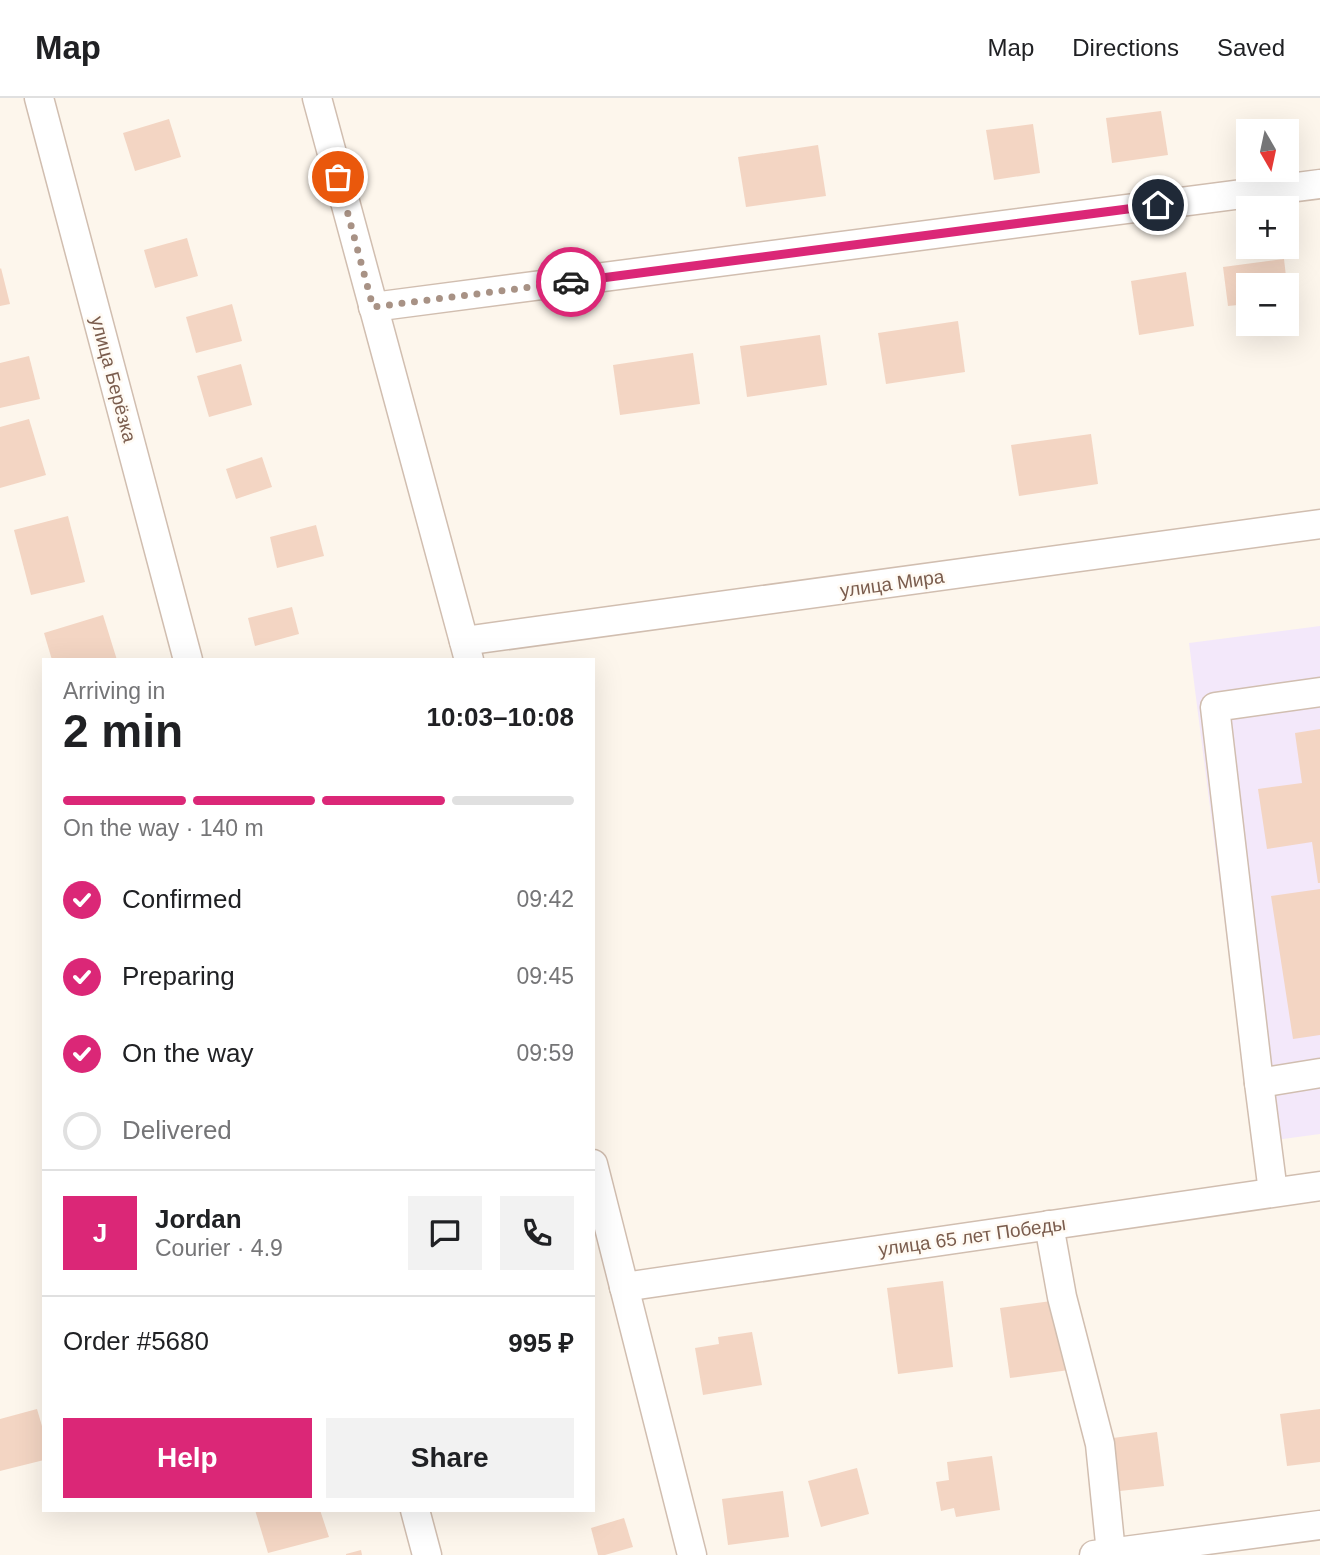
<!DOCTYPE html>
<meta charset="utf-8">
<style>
:root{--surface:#fff;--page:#f2f2f2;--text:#202124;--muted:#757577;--line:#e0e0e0;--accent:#db2777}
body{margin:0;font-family:Helvetica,sans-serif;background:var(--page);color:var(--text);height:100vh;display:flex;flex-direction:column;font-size:26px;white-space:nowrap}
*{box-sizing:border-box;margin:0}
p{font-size:23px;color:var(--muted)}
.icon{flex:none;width:38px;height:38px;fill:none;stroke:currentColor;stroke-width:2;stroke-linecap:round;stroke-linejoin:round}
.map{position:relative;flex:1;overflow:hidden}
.drawer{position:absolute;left:42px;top:560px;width:553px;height:854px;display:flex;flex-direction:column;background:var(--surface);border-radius:0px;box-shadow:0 7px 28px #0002}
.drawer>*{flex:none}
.needle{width:46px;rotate:171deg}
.controls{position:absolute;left:1236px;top:21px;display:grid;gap:14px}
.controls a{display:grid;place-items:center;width:63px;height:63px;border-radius:0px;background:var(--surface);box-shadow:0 7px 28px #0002;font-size:35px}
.pin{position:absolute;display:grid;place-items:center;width:60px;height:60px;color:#fff;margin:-30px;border:4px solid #fff;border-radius:50%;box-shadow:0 2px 7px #0007}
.courier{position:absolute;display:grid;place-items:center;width:70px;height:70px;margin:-35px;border:5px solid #db2777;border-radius:50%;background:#fff;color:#222;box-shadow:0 2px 9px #0007}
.summary em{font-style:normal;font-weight:600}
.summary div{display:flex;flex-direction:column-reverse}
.summary{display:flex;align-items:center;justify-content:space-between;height:119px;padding:0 21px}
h1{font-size:46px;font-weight:600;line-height:52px}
.bar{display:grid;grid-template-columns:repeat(4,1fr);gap:10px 7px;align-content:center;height:84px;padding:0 21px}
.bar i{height:9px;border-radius:5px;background:var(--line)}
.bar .active{background:var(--accent)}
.bar p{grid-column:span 4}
.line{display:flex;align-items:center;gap:18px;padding:0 21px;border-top:2px solid var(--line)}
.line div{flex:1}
.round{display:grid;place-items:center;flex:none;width:74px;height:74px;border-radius:0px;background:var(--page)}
ol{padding:0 21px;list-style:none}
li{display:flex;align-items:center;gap:21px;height:77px}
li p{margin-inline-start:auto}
li .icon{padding:7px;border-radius:50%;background:var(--accent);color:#fff;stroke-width:4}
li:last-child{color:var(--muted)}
li i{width:38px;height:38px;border:4px solid var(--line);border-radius:50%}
.button{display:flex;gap:14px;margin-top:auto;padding:14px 21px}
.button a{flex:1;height:80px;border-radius:0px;background:var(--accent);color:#fff;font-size:28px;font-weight:600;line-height:80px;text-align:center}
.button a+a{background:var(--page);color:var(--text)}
header{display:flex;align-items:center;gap:42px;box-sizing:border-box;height:98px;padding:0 35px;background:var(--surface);border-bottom:2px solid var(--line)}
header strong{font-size:33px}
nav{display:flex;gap:38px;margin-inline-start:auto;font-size:24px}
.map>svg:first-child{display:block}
</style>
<header>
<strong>Map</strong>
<nav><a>Map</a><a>Directions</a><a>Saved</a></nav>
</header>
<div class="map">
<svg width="1320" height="1457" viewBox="0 0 1320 1457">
<rect width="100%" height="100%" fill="#fdf6ec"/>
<polygon fill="#f3e8fa" points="1320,528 1320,1036 1253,1045 1189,545"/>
<g fill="#f3d5c3">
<polygon points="1161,13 1168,57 1112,65 1106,20"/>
<polygon points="169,21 181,59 135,73 123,35"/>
<polygon points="1033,26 1040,75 994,82 986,32"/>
<polygon points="818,47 826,98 746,109 738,59"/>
<polygon points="187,140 198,178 155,190 144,152"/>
<polygon points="1284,161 1287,187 1248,187 1248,206 1228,208 1223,169"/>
<polygon points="1,170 10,206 0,208 0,171"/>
<polygon points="1186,174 1194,228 1139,237 1131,183"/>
<polygon points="1288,191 1292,219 1286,220 1286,192"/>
<polygon points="232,206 242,243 196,255 186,219"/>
<polygon points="958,223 965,274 886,286 878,235"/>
<polygon points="820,237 827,287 747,299 740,248"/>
<polygon points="693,255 700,306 620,317 613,267"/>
<polygon points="29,258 40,301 0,310 0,265"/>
<polygon points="241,266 252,307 209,319 197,278"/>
<polygon points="29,321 46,377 0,390 0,329"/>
<polygon points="1091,336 1098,386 1019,398 1011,347"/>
<polygon points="262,359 272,389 236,401 226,371"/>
<polygon points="68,418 85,484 31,497 14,432"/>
<polygon points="316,427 324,458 277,470 270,439"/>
<polygon points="292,509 299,536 255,548 248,520"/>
<polygon points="103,517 117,562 52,562 44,535"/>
<polygon points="1320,631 1320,785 1318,785 1312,744 1267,751 1258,691 1302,685 1295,635"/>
<polygon points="1320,791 1320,937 1293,941 1271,798"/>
<polygon points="943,1183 953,1269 898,1276 887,1190"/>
<polygon points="1059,1202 1069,1272 1010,1280 1000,1210"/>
<polygon points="752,1234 762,1287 703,1297 695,1250 719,1246 718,1239"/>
<polygon points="37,1311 44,1335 44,1362 0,1373 0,1321"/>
<polygon points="1320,1311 1320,1364 1287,1368 1280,1316"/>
<polygon points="1157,1334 1164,1388 1120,1393 1113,1340"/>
<polygon points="992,1358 1000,1412 956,1419 954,1410 941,1413 936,1384 949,1382 947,1364"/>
<polygon points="857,1370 869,1416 821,1429 808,1383"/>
<polygon points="783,1393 789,1439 728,1447 722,1401"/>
<polygon points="255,1412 320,1412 329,1439 268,1455"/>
<polygon points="624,1420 633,1449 605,1457 598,1457 591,1430"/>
<polygon points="361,1452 362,1457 346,1457 346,1456"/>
</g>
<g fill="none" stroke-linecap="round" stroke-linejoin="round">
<defs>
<g id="minor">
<polyline points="39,0 188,562"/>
<polyline points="317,0 469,562"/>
<polyline points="373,209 1320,86"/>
<polyline points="464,543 1320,426"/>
<polyline points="1320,594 1215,609 1259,985 1320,975"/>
<polyline points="1259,985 1273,1094"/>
<polyline points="593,1066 692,1457"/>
<polyline points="1049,1127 1062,1199 1100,1346 1111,1455"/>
<polyline points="624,1189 1320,1088"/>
<polyline points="415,1412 427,1457"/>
<polyline points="1094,1457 1320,1427"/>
</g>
</defs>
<use href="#minor" stroke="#d1beb0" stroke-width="31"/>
<use href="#minor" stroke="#fff" stroke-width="28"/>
</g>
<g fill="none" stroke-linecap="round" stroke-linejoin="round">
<polyline stroke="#a89285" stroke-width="7" stroke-dasharray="0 12.6" points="338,79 373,209 571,184"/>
<polyline stroke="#db2777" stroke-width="9" points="571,184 1158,107"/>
</g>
<g text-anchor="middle" stroke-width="5" stroke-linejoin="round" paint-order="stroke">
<g font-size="19" fill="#7a5c4d" stroke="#fffaf3">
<text transform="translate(114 281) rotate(75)" y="7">улица Берёзка</text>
<text transform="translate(892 485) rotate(-8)" y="7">улица Мира</text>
<text transform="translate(972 1138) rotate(-8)" y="7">улица 65 лет Победы</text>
</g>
</g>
</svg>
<div class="controls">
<a><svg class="needle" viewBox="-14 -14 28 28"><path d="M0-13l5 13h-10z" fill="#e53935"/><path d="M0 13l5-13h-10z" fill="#757577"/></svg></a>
<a>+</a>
<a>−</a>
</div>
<div class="pin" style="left:338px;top:79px;background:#ea580c"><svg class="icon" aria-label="bag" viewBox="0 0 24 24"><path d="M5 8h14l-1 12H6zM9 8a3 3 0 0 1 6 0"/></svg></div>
<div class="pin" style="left:1158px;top:107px;background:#1f2937"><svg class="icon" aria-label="home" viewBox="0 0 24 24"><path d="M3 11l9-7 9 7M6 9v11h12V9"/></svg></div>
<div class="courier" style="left:571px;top:184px"><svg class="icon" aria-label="car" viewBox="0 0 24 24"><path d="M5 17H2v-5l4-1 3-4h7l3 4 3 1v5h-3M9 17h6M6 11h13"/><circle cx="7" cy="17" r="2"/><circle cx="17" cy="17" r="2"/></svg></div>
<section class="drawer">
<div class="summary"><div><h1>2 min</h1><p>Arriving in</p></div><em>10:03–10:08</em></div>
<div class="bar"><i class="active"></i><i class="active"></i><i class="active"></i><i></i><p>On the way · 140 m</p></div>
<ol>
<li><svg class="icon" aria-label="check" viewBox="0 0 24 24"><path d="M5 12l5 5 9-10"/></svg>Confirmed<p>09:42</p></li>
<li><svg class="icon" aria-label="check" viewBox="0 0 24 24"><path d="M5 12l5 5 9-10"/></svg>Preparing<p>09:45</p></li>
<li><svg class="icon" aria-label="check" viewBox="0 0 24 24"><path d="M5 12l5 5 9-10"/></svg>On the way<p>09:59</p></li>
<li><i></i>Delivered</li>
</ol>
<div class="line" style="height:126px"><b class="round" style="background:var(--accent);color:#fff">J</b><div><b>Jordan</b><p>Courier · 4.9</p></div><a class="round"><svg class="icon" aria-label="chat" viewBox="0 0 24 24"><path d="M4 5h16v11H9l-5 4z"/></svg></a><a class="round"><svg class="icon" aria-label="phone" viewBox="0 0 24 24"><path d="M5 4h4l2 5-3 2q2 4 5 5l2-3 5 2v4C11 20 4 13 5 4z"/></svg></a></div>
<div class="line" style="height:91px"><div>Order #5680</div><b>995 ₽</b></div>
<div class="button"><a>Help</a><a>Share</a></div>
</section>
</div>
